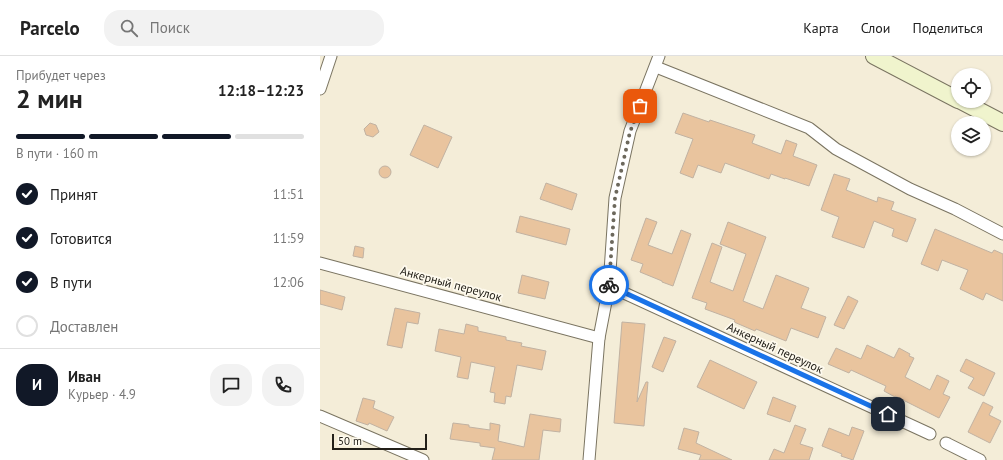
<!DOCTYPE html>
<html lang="ru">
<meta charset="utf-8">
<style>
:root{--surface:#fff;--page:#f2f2f2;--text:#222;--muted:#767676;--line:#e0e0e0;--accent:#111827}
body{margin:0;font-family:"PT Sans",sans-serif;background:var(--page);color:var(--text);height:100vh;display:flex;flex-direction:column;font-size:15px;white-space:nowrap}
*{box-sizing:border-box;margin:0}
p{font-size:13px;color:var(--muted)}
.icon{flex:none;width:22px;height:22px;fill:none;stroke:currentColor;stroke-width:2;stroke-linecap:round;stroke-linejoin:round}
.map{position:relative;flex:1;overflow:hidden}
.sheet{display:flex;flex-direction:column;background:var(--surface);width:320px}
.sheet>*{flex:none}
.tools{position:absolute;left:631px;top:12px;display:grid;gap:8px}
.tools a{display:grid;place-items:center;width:40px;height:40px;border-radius:50%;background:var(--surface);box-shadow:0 1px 3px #0004;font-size:20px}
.scale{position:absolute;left:12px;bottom:10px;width:95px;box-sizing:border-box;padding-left:4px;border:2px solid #232019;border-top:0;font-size:11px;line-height:14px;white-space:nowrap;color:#232019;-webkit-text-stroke:3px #fefaee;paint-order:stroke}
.pin{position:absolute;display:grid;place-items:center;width:34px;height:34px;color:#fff;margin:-17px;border-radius:8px;box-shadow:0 2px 6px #0006}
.courier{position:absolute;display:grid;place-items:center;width:40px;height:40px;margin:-20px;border:3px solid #1a73e8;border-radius:50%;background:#fff;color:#222;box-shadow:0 1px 5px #0007}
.head em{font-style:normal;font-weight:800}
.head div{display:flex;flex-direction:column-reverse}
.head{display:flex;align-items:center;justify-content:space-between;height:68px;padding:0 16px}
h1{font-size:26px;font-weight:800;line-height:30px}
.bar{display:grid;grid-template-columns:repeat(4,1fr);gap:6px 4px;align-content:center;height:48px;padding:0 16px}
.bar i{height:5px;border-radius:3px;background:var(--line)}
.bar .on{background:var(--accent)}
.bar p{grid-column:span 4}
.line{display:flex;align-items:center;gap:10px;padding:0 16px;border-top:1px solid var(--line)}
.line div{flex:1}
.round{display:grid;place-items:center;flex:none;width:42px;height:42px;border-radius:16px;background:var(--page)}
ol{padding:0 16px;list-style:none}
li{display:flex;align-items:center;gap:12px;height:44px}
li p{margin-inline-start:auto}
li .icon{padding:4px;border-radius:50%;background:var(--accent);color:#fff;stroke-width:4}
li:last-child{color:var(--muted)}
li i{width:22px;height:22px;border:2px solid var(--line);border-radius:50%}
header{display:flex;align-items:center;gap:24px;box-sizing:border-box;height:56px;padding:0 20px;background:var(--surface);border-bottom:1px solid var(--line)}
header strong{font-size:19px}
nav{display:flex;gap:22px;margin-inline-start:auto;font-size:14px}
.search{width:280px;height:36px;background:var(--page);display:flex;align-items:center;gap:10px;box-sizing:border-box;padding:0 14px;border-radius:16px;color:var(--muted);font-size:15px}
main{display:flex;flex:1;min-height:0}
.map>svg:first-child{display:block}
</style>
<header>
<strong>Parcelo</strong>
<div class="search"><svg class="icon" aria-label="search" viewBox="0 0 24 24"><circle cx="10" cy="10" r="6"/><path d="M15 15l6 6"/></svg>Поиск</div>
<nav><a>Карта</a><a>Слои</a><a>Поделиться</a></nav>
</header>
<main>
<section class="sheet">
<div class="head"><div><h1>2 мин</h1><p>Прибудет через</p></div><em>12:18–12:23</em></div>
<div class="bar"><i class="on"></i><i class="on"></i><i class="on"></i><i></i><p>В пути · 160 m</p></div>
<ol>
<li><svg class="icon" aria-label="check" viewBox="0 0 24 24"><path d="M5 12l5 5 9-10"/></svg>Принят<p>11:51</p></li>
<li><svg class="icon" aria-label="check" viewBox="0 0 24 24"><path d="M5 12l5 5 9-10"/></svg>Готовится<p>11:59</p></li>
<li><svg class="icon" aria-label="check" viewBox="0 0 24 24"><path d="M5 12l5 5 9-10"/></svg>В пути<p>12:06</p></li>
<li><i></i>Доставлен</li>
</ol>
<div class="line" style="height:72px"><b class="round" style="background:var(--accent);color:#fff">И</b><div><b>Иван</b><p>Курьер · 4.9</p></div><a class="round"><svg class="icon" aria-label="chat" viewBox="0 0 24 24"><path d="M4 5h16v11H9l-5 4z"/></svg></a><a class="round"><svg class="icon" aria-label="phone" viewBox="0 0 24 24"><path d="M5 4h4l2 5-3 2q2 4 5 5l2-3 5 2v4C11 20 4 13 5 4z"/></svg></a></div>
</section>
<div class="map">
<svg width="683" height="404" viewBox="0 0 683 404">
<rect width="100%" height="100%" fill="#f4edd8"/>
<g fill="#e9c49e" stroke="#c1b2a2">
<polygon points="363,57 389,66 390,64 435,79 432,87 461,98 466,84 477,88 473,100 497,109 489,130 465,122 465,123 451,118 449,123 405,107 401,117 378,109 373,122 360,117 373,83 355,77"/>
<polygon points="50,67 56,69 59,76 53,81 46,79 44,73"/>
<polygon points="104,69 132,81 118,112 90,99"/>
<circle cx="65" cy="116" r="6"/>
<polygon points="514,118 530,123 526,134 557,146 558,141 574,146 571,154 596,163 587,186 572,180 574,173 554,165 544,192 512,181 519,161 501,154"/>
<polygon points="226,127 257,138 252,154 220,143"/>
<polygon points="200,160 250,173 246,189 196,176"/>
<polygon points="326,162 337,166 328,189 352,198 361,174 371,178 353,230 342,226 342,225 320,216 323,208 311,204"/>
<polygon points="408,166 446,181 423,245 443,253 456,219 489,232 481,252 506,261 498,282 471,272 466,285 436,273 435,275 414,266 415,264 385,253 387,247 372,242 392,187 402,191 390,226 413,235 426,198 400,188"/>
<polygon points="615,173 672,197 674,194 683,198 683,245 666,237 663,244 640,233 648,214 622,204 618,215 601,208"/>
<polygon points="35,190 44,192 43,202 33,200"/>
<polygon points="202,219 229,226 225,243 198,237"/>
<polygon points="0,234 25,241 22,254 0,248"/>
<polygon points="528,240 538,245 524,273 514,269"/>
<polygon points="75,252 100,257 98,268 87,266 82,292 67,289"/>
<polygon points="302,266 325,268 317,346 326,326 328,326 324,370 294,367"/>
<polygon points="146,268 158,271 158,275 186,281 186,284 202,287 201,290 226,295 222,314 197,309 191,341 186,340 185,348 174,346 175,337 170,336 175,311 151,306 148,323 137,321 141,301 115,295 119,273 144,278"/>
<polygon points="344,281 356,285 343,316 332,311"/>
<polygon points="547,289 574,302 579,292 590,298 589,300 594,302 585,321 610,334 617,319 629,325 623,338 630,341 619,362 575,340 575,341 564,335 566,330 531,314 529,317 508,308 516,292 541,303"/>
<polygon points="646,303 675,317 664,340 648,332 654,322 640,315"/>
<polygon points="390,304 437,326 424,353 377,331"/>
<polygon points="453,341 476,350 470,366 447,358"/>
<polygon points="43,342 55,345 53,352 74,361 67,375 49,367 48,369 36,365"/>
<polygon points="663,346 673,351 669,359 681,365 670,387 648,376"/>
<polygon points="210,358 241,363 240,376 223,374 219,404 172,404 175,392 160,390 160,387 130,383 133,367 149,369 149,371 170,374 170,367 180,369 178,385 204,391"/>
<polygon points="475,369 486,373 480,388 493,392 489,404 449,404 454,393 464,397"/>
<polygon points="532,371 544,375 533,404 521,400 522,398 502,390 509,372 529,380"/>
<polygon points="364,372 379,376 376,387 412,404 379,404 381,399 358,393"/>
</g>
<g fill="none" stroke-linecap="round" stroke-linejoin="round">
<defs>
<g id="minor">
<polyline points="336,11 489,72 516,93 590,133 635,153 683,178"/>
<polyline points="0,33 11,0"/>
<polyline points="0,207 279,282"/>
<polyline points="289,230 610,378"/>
<polyline points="0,360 103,404"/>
<polyline points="626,387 660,404"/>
<polyline points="269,404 279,282 289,230 295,142 310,75 339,0"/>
</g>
<g id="secondary">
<polyline points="554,0 638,44"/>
<polyline points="641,45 683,67"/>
</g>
</defs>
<use href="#minor" stroke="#7a7461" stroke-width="13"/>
<use href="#secondary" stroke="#7a7461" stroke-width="18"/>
<use href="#minor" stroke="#fff" stroke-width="11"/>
<use href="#secondary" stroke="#f0f4cd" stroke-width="16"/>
</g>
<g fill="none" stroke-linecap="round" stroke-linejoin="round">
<polyline stroke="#6c685c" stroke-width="4" stroke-dasharray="0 7.2" points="289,229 295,142 310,76 320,50"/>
<polyline stroke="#1a73e8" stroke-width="5" points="289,229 289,230 303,236 568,358"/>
</g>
<g text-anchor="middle" stroke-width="3.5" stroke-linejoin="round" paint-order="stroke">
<g font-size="12" fill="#232019" stroke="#fefaee">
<text transform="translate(131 228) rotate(15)" y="4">Анкерный переулок</text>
<text transform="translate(455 292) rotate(25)" y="4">Анкерный переулок</text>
</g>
</g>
</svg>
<div class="tools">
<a><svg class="icon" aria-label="locate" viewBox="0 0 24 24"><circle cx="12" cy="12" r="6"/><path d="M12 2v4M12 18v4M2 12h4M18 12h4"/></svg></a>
<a><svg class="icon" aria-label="layers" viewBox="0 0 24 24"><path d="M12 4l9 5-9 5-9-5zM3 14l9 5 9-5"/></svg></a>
</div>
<div class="scale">50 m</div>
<div class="pin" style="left:320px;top:50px;background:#ea580c"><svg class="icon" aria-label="bag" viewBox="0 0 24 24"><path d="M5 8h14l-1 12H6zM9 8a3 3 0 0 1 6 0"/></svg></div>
<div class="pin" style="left:568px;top:358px;background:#1f2937"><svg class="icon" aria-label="home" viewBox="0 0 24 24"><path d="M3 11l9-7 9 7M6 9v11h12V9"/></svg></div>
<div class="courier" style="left:289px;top:229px"><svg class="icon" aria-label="bike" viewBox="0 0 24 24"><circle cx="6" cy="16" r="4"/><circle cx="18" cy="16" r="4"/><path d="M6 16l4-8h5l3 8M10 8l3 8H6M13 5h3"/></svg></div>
</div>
</main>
